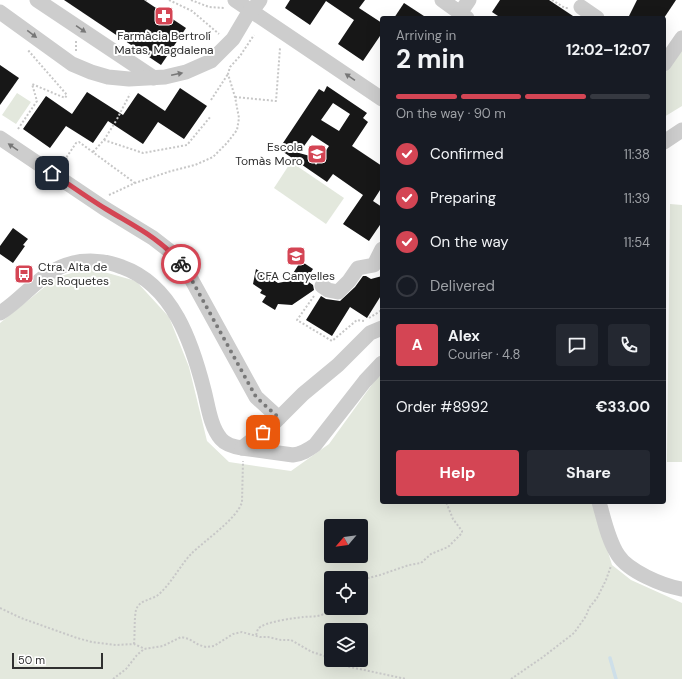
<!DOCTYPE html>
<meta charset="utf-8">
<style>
:root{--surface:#171b24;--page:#242831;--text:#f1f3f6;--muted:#9ea1a6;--line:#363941;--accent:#d44554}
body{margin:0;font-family:"DM Sans",sans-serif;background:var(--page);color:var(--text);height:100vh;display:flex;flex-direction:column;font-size:15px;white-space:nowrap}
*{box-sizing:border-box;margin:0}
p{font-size:13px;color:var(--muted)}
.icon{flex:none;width:22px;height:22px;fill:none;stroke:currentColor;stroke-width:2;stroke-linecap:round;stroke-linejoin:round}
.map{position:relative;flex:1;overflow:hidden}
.side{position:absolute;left:380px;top:16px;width:286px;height:488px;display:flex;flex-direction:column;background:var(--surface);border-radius:4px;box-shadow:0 4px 16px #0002}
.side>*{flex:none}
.needle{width:26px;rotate:241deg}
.fabs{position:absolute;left:324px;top:519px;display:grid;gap:8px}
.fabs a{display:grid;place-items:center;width:44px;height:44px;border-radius:4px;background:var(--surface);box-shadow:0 4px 16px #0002;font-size:20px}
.scale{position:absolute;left:12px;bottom:10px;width:91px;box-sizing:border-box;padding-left:4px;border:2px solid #303030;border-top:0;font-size:11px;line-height:14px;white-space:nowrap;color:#303030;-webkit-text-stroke:3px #fff;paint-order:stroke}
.pin{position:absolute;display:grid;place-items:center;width:34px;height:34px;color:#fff;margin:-17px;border-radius:8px;box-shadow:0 2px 6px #0006}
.courier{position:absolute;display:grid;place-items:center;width:40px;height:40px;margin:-20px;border:3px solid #d44554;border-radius:50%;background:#fff;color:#222;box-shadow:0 1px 5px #0007}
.overview em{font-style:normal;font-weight:700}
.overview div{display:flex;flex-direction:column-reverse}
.overview{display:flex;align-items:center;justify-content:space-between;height:68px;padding:0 16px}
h1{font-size:26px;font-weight:700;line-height:30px}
.bar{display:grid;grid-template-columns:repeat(4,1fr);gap:6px 4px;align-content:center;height:48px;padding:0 16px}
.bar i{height:5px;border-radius:3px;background:var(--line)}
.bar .current{background:var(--accent)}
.bar p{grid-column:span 4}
.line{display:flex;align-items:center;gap:10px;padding:0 16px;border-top:1px solid var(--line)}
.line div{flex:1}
.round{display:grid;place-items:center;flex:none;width:42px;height:42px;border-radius:4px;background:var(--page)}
ol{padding:0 16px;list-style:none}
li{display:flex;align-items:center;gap:12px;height:44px}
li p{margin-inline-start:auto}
li .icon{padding:4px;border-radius:50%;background:var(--accent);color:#fff;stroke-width:4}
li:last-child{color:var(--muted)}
li i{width:22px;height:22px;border:2px solid var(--line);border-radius:50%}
.cta{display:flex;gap:8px;margin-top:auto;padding:8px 16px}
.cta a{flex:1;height:46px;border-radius:4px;background:var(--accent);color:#fff;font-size:16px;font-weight:700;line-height:46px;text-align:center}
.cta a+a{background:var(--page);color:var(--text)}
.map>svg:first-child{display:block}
</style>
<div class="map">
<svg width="682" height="679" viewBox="0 0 682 679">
<rect width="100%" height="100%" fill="#fff"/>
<g fill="#e3e8dd" fill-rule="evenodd">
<polygon points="682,45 682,106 664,117 664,75"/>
<polygon points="17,93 31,102 16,124 2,115"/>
<polygon points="291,162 344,198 326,224 274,188"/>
<polygon points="670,204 682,205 682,462 667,462"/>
<path d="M90 268 136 281 169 317 189 367 207 441 229 462 291 471 329 444 376 379 382 375V502H593L612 565 631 580 682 603V679H0V323L57 277ZM331 526H361V556H331ZM331 578H361V608H331ZM331 630H361V660H331Z"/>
</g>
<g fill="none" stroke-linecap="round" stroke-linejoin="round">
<polyline stroke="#cedfe9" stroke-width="3.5" points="610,658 616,679"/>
</g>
<g fill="#171717" fill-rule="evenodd">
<polygon points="64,0 144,0 186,28 161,65"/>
<polygon points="290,0 365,0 359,8 382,23 382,33 363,61 338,44 354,20 326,1 310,25 285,8"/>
<polygon points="500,0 549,0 576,18 501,18 492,12"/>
<polygon points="637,0 676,0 664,18 628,18"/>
<polygon points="404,3 427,18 394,18"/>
<polygon points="0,65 19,78 0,105"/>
<path d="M327 86 367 113 363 118 368 122 352 146 382 166V187L373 201 382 207V222L369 241 343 224 363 195 333 174 327 182 279 149 319 89 324 92ZM333 103 350 114 339 131 321 120ZM312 135 329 146 316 165 310 156 299 153Z"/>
<polygon points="180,88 207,106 184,139 158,122 143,144 108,121 93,143 66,126 50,148 23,129 46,96 72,114 87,92 123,115 138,93 165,111"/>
<polygon points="13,228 28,239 23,245 25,246 13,263 0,254 0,246"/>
<polygon points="301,261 313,269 306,280 313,285 314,290 292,305 278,304 275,310 262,302 266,296 260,293 262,290 253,284 256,269 278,283 288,281"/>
<polygon points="363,276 366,276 371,279 382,276 382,294 367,318 350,307 332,336 306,320 321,296 326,299 340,301 355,287"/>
</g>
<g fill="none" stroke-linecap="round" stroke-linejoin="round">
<g stroke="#c7c7c7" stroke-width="2" stroke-dasharray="2 2" stroke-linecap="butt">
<polyline points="169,0 192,11 219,34"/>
<polyline points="191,0 209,7 224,8"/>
<polyline points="552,0 565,8 568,8"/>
<polyline points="146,1 146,0"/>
<polyline points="76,51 76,41"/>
<polyline points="235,97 276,101 280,48"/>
<polyline points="211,100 228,74"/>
<polyline points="117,119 130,94"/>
<polyline points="18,129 37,101 32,84 65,98 67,95 27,49"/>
<polyline points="104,140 116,121"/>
<polyline points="93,152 104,140 143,153 187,145 211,116"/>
<polyline points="62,164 76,143 79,142 135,183"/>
<polyline points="109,195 135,183 171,171 195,165 213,157 227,143 237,130 239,118 235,97 228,74 230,67 240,56 254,35"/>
<polyline points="314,296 297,320 332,341 357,320 364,321"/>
<polyline points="369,318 382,310"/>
<polyline points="361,583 368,578 380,575 409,565 421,563 431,554 448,547 462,533 462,531 453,519 446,502"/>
<polyline points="0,608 21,618 77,638 92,642 116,645 134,644 143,648"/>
<path d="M256 635C257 633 257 631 258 629 263 622 294 618 303 617 314 616 324 618 331 607"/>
<path d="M134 644C135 635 134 619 136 610 139 600 151 600 158 595 171 584 179 567 191 554 204 541 237 519 242 502L243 461"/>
<polyline points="334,660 341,665 406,679"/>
<polyline points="113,679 126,669 137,655 144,649 163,646 181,637 189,639 199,645 206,647 214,646 233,634 242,632 260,637 268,637 281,640 291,640 312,652 331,658"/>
<polyline points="511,679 543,657 574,633 586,616 589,608 597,598 606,580 611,566"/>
</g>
<g stroke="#cdcdcd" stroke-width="15">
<polyline points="37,0 154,78"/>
<polyline points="235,0 382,99"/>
<polyline points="442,0 467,18"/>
<polyline points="581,7 597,18"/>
<polyline points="0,12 72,64 91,72 108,77 129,79 165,77 186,72 211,61 233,39 249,12 252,11 260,0"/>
<polyline points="460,13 469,0"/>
<polyline points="664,64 682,38"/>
<polyline points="0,138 104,208 153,238 171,252 189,275 256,397 279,418"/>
<polyline points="664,142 682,130"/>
<polyline points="322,286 328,290 338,292 349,281 358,268 374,265 382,249"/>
<path d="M0 313C23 299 39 274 66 265 83 259 105 260 122 267 173 285 192 343 204 390 208 405 210 426 221 439 226 445 235 447 242 448L274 423 303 394 338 365 370 333 382 328"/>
<path d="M242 448 293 455C302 454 308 450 315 445L365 381 382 363"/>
<path d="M599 502C604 519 608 540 618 555 628 571 663 586 682 589"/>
</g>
</g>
<defs><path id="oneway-solid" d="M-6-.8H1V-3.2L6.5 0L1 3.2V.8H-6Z"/></defs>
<g fill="#777">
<use href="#oneway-solid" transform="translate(81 29) rotate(34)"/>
<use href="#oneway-solid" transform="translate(32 34) rotate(37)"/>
<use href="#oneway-solid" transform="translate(177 74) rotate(-12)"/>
<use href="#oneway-solid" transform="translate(350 77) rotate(-146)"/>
<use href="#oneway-solid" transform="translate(13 147) rotate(-146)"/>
</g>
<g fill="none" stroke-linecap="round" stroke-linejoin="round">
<polyline stroke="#787878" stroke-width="4" stroke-dasharray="0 7.2" points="181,264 189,275 256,397 279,418 263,432"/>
<path stroke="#d44554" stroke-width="5" d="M52 173C70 185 88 198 106 209 132 225 162 239 181 264"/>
</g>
<defs>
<symbol id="pharmacy-square" viewBox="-11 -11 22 22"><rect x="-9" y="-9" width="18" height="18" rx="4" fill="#d44554" stroke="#fff"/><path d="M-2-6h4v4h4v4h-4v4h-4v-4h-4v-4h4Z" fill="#fff"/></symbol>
<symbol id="school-square" viewBox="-11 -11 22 22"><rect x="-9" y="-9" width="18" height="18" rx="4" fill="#d44554" stroke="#fff"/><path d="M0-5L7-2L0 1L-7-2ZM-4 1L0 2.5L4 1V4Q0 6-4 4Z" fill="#fff"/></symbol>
<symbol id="bus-square" viewBox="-11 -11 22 22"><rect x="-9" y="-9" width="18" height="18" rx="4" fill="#d44554" stroke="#fff"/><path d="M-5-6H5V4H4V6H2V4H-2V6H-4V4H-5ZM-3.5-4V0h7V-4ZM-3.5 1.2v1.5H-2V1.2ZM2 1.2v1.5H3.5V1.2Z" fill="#fff"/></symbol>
</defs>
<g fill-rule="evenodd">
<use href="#pharmacy-square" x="153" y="5" width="22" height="22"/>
<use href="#school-square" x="306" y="143" width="22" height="22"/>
<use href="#school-square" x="285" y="245" width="22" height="22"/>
<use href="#bus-square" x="13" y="263" width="22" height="22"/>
</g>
<g text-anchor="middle" stroke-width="4" stroke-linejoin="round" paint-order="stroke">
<g font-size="12" fill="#303030" stroke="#fff">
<text x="164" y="40">Farmàcia Bertrolí<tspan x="164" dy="14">Matas, Magdalena</tspan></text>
<text x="303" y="151" text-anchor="end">Escola<tspan x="303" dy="14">Tomàs Moro</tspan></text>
<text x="38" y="271" text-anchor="start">Ctra. Alta de<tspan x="38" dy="14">les Roquetes</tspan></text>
<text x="296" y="280">CFA Canyelles</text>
</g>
</g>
</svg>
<div class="fabs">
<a><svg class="needle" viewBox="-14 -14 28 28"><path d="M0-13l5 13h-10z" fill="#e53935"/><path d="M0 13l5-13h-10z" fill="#9ea1a6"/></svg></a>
<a><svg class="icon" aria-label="locate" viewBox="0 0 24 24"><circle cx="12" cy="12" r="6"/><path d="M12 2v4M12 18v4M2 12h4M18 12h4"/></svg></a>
<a><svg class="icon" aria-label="layers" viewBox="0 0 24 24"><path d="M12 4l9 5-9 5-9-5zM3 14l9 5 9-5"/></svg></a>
</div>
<div class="scale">50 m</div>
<div class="pin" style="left:263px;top:432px;background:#ea580c"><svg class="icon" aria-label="bag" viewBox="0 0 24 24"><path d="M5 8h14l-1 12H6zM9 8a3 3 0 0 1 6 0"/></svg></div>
<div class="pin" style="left:52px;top:173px;background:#1f2937"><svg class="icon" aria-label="home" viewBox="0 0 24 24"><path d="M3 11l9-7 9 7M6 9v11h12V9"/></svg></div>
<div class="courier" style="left:181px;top:264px"><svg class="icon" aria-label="bike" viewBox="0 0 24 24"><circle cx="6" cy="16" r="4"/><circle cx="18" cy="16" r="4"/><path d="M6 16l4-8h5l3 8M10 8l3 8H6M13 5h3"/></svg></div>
<section class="side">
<div class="overview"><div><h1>2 min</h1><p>Arriving in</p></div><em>12:02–12:07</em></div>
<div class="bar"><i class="current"></i><i class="current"></i><i class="current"></i><i></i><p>On the way · 90 m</p></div>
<ol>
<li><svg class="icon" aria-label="check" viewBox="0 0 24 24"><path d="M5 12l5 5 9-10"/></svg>Confirmed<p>11:38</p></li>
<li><svg class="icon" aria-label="check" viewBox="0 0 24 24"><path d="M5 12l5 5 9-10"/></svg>Preparing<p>11:39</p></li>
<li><svg class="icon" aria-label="check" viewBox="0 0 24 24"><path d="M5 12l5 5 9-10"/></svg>On the way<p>11:54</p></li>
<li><i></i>Delivered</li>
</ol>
<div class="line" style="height:72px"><b class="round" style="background:var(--accent);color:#fff">A</b><div><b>Alex</b><p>Courier · 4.8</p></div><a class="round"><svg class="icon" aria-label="chat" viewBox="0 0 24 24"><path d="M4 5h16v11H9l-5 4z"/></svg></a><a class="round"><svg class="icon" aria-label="phone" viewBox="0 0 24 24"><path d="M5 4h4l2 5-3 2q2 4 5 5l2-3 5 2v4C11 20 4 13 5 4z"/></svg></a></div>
<div class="line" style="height:52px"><div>Order #8992</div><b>€33.00</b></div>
<div class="cta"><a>Help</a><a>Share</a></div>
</section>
</div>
